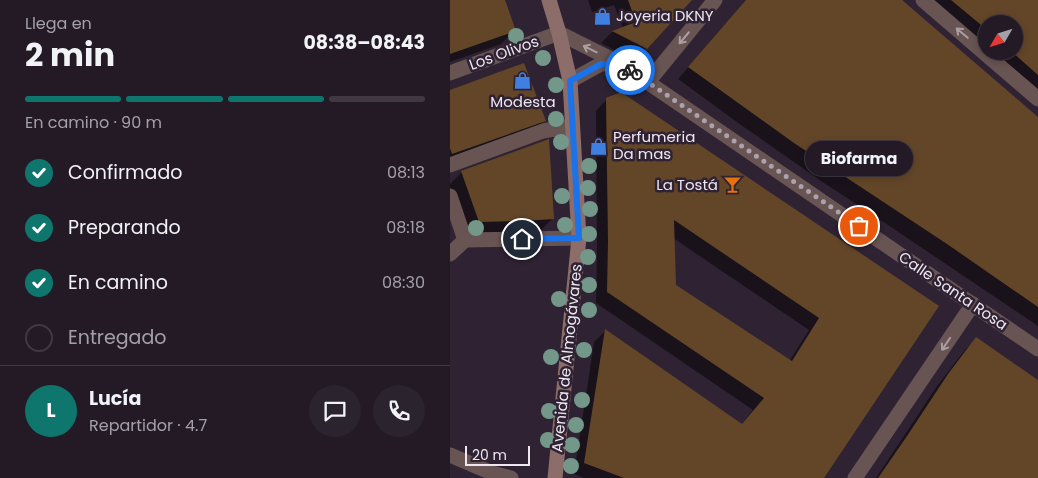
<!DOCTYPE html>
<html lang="es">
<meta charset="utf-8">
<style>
:root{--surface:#231a26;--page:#2b232e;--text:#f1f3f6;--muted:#a3a1a7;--line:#403843;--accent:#0f766e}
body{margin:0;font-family:Poppins,sans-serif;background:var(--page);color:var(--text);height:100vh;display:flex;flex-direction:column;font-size:19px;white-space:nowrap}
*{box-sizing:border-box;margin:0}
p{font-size:16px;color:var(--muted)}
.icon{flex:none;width:28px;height:28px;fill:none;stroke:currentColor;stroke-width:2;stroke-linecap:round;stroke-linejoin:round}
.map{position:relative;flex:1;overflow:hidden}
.panel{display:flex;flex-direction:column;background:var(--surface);width:450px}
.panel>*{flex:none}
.needle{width:32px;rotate:231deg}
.tools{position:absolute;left:528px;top:15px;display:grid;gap:10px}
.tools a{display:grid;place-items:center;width:45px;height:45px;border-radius:50%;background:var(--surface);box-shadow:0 2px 8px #0003,0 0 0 1px var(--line);font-size:25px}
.scale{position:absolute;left:15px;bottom:12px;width:65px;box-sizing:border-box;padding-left:5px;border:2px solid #eee6f1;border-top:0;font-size:14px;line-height:18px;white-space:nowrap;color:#eee6f1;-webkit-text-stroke:4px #2f2333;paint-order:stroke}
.pin{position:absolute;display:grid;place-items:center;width:42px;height:42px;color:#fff;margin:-21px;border:2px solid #fff;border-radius:50%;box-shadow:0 1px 5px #0007}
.courier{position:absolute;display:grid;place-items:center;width:50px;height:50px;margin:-25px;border:4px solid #1a73e8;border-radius:50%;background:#fff;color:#222;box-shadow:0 1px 6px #0007}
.bubble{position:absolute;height:35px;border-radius:18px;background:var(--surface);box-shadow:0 2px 8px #0003,0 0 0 1px var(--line);font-size:16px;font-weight:700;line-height:35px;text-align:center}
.overview em{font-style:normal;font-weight:700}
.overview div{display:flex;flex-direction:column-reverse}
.overview{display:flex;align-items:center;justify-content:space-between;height:85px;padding:0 25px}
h1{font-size:32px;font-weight:700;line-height:38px}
.bar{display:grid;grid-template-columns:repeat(4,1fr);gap:8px 5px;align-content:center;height:60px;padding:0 25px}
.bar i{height:6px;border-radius:4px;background:var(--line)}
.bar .on{background:var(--accent)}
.bar p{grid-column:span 4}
.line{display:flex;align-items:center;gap:12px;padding:0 25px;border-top:1px solid var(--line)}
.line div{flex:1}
.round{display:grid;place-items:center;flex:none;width:52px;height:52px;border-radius:26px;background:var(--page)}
ol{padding:0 25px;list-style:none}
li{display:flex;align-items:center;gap:15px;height:55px}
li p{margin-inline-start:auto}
li .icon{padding:5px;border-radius:50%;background:var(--accent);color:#fff;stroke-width:4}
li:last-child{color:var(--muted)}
li i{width:28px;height:28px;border:2px solid var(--line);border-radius:50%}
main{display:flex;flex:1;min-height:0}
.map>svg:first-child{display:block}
</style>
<main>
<section class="panel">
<div class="overview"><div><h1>2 min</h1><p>Llega en</p></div><em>08:38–08:43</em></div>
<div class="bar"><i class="on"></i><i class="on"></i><i class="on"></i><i></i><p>En camino · 90 m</p></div>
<ol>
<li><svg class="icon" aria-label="check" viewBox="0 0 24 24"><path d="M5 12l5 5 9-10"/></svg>Confirmado<p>08:13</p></li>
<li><svg class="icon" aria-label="check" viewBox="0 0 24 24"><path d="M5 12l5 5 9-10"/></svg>Preparando<p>08:18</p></li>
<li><svg class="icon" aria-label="check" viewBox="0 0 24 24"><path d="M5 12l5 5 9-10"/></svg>En camino<p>08:30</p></li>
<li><i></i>Entregado</li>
</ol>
<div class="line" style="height:90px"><b class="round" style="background:var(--accent);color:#fff">L</b><div><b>Lucía</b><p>Repartidor · 4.7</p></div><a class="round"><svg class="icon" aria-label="chat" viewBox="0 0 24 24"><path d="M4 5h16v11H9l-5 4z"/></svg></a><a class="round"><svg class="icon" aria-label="phone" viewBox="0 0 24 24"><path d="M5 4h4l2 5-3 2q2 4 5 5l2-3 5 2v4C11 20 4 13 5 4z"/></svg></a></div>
</section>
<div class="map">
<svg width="588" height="478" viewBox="0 0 588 478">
<rect width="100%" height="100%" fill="#2f2333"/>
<g fill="#0007" fill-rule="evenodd">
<polygon points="0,0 54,0 64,31 51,44 0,62"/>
<polygon points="138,0 240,0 184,60 151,43 162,32 173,28 164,5 142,12"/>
<polygon points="297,0 450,0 588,118 588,326 429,219 374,183 291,125 228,79"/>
<polygon points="476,0 588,0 588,96 537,51 564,51 564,24 536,24 536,51"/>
<polygon points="0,91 94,121 81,134 0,163"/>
<path d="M157 99 487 306 372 478H134L124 474 144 342 155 331 291 425 303 410 146 303 147 254 146 111ZM223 238 359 330 340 360 224 286Z"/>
<polygon points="12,172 103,218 88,233 14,236 0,194 0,184"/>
<polygon points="526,339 588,380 588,478 426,478 487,386 515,350"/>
</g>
<g fill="#634628" fill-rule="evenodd">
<polygon points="0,0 55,0 66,31 0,54"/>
<polygon points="178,0 242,0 197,49 162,31 186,22"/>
<polygon points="296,0 452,0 588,117 588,307 497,244 344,143 238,67"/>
<polygon points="501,0 588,0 588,75 561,51 564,51 564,24 536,24 536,29"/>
<polygon points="74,63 96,121 2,154 0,148 0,90"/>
<path d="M171 92 489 306 374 478H174L134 463 155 329 292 424 314 398 157 292 158 242 156 98ZM224 220 369 318 342 361 226 285Z"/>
<polygon points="99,139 104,219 73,221 29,222 11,171"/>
<polygon points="526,337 588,380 588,478 428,478 457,436 498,374"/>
</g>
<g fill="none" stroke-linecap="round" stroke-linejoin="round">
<g stroke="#685452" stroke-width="15">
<polyline points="473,0 588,99"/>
<polyline points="0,73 109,33 167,62"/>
<polyline points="120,81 151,64 171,64 588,349"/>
<polyline points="198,82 265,0"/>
<polyline points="0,165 93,131 122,126"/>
<polyline points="0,196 15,240"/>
<polyline points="0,254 15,240 129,238"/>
<polyline points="0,455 42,473 61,478"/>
<polyline points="405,478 523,304"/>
</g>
<polyline stroke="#8c6d69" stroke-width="15" points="99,0 109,33 120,81 129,238 105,478"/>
</g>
<g fill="#73988a">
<circle cx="66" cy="36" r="8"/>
<circle cx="93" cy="58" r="8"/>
<circle cx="106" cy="85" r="8"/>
<circle cx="106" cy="119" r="8"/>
<circle cx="111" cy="142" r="8"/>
<circle cx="139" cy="166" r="8"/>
<circle cx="138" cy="188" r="8"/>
<circle cx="112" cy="196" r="8"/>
<circle cx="140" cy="209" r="8"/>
<circle cx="115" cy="225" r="8"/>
<circle cx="26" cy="228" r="8"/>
<circle cx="139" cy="234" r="8"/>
<circle cx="138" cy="257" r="8"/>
<circle cx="139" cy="285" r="8"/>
<circle cx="109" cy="299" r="8"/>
<circle cx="139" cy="310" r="8"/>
<circle cx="134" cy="350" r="8"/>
<circle cx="101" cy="357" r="8"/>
<circle cx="132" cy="400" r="8"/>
<circle cx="99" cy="411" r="8"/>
<circle cx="126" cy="425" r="8"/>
<circle cx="98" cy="440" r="8"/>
<circle cx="122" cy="445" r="8"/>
<circle cx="121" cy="466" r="8"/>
</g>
<defs><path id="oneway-shaft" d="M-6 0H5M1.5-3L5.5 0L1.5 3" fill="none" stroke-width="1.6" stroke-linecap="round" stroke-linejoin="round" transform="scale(1.25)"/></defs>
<g stroke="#ab9da2">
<use href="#oneway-shaft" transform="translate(512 33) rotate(-140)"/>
<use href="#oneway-shaft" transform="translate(234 38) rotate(130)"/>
<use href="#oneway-shaft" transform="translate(140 49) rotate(-154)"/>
<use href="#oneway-shaft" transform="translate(496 344) rotate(124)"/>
</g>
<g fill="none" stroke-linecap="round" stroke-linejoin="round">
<polyline stroke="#aba2ae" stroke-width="5" stroke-dasharray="0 9" points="180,70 409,226"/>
<polyline stroke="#1a73e8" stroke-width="6" points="72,239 129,238 120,81 151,64 171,64 180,70"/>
</g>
<defs>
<symbol id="shop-bare" viewBox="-9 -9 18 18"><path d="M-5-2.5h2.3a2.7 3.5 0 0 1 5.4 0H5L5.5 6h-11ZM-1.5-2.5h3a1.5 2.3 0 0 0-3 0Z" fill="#3f7fe0" stroke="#2f2333" stroke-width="2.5" paint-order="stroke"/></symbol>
<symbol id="bar-bare" viewBox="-9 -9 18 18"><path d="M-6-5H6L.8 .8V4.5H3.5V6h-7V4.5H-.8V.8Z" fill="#e8710a" stroke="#2f2333" stroke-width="2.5" paint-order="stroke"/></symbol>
</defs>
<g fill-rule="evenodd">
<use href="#shop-bare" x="140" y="4" width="25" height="25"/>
<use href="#shop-bare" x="60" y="68" width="25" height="25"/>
<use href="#shop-bare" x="136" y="134" width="25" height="25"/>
<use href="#bar-bare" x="270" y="172" width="25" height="25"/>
</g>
<g text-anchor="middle" stroke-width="5" stroke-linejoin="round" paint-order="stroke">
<g font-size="15" fill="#eee6f1" stroke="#2f2333" text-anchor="start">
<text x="166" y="21">Joyeria DKNY</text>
<text x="73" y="107" text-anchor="middle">Modesta</text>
<text x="163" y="142">Perfumeria<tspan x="163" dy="17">Da mas</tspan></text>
<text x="268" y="190" text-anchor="end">La Tostá</text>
</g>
<g font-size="15" fill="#eee6f1" stroke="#2f2333">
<text transform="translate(54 53) rotate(-20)" y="5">Los Olivos</text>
<text transform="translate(503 291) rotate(34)" y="5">Calle Santa Rosa</text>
<text transform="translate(117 358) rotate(-84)" y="5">Avenida de Almogávares</text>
</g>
</g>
</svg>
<div class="tools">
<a><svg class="needle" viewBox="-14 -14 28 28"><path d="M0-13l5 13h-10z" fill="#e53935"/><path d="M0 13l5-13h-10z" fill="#a3a1a7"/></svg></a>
</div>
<div class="scale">20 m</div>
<div class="pin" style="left:409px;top:226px;background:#ea580c"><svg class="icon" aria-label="bag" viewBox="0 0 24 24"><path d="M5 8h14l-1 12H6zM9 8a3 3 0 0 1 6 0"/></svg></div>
<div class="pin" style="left:72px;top:239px;background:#1f2937"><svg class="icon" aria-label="home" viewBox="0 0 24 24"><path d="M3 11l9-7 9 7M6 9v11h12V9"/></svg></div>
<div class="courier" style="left:180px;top:70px"><svg class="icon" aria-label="bike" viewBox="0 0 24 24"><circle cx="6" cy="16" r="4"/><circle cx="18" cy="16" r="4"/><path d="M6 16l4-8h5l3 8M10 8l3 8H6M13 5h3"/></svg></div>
<div class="bubble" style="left:355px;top:141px;width:108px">Biofarma</div>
</div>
</main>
